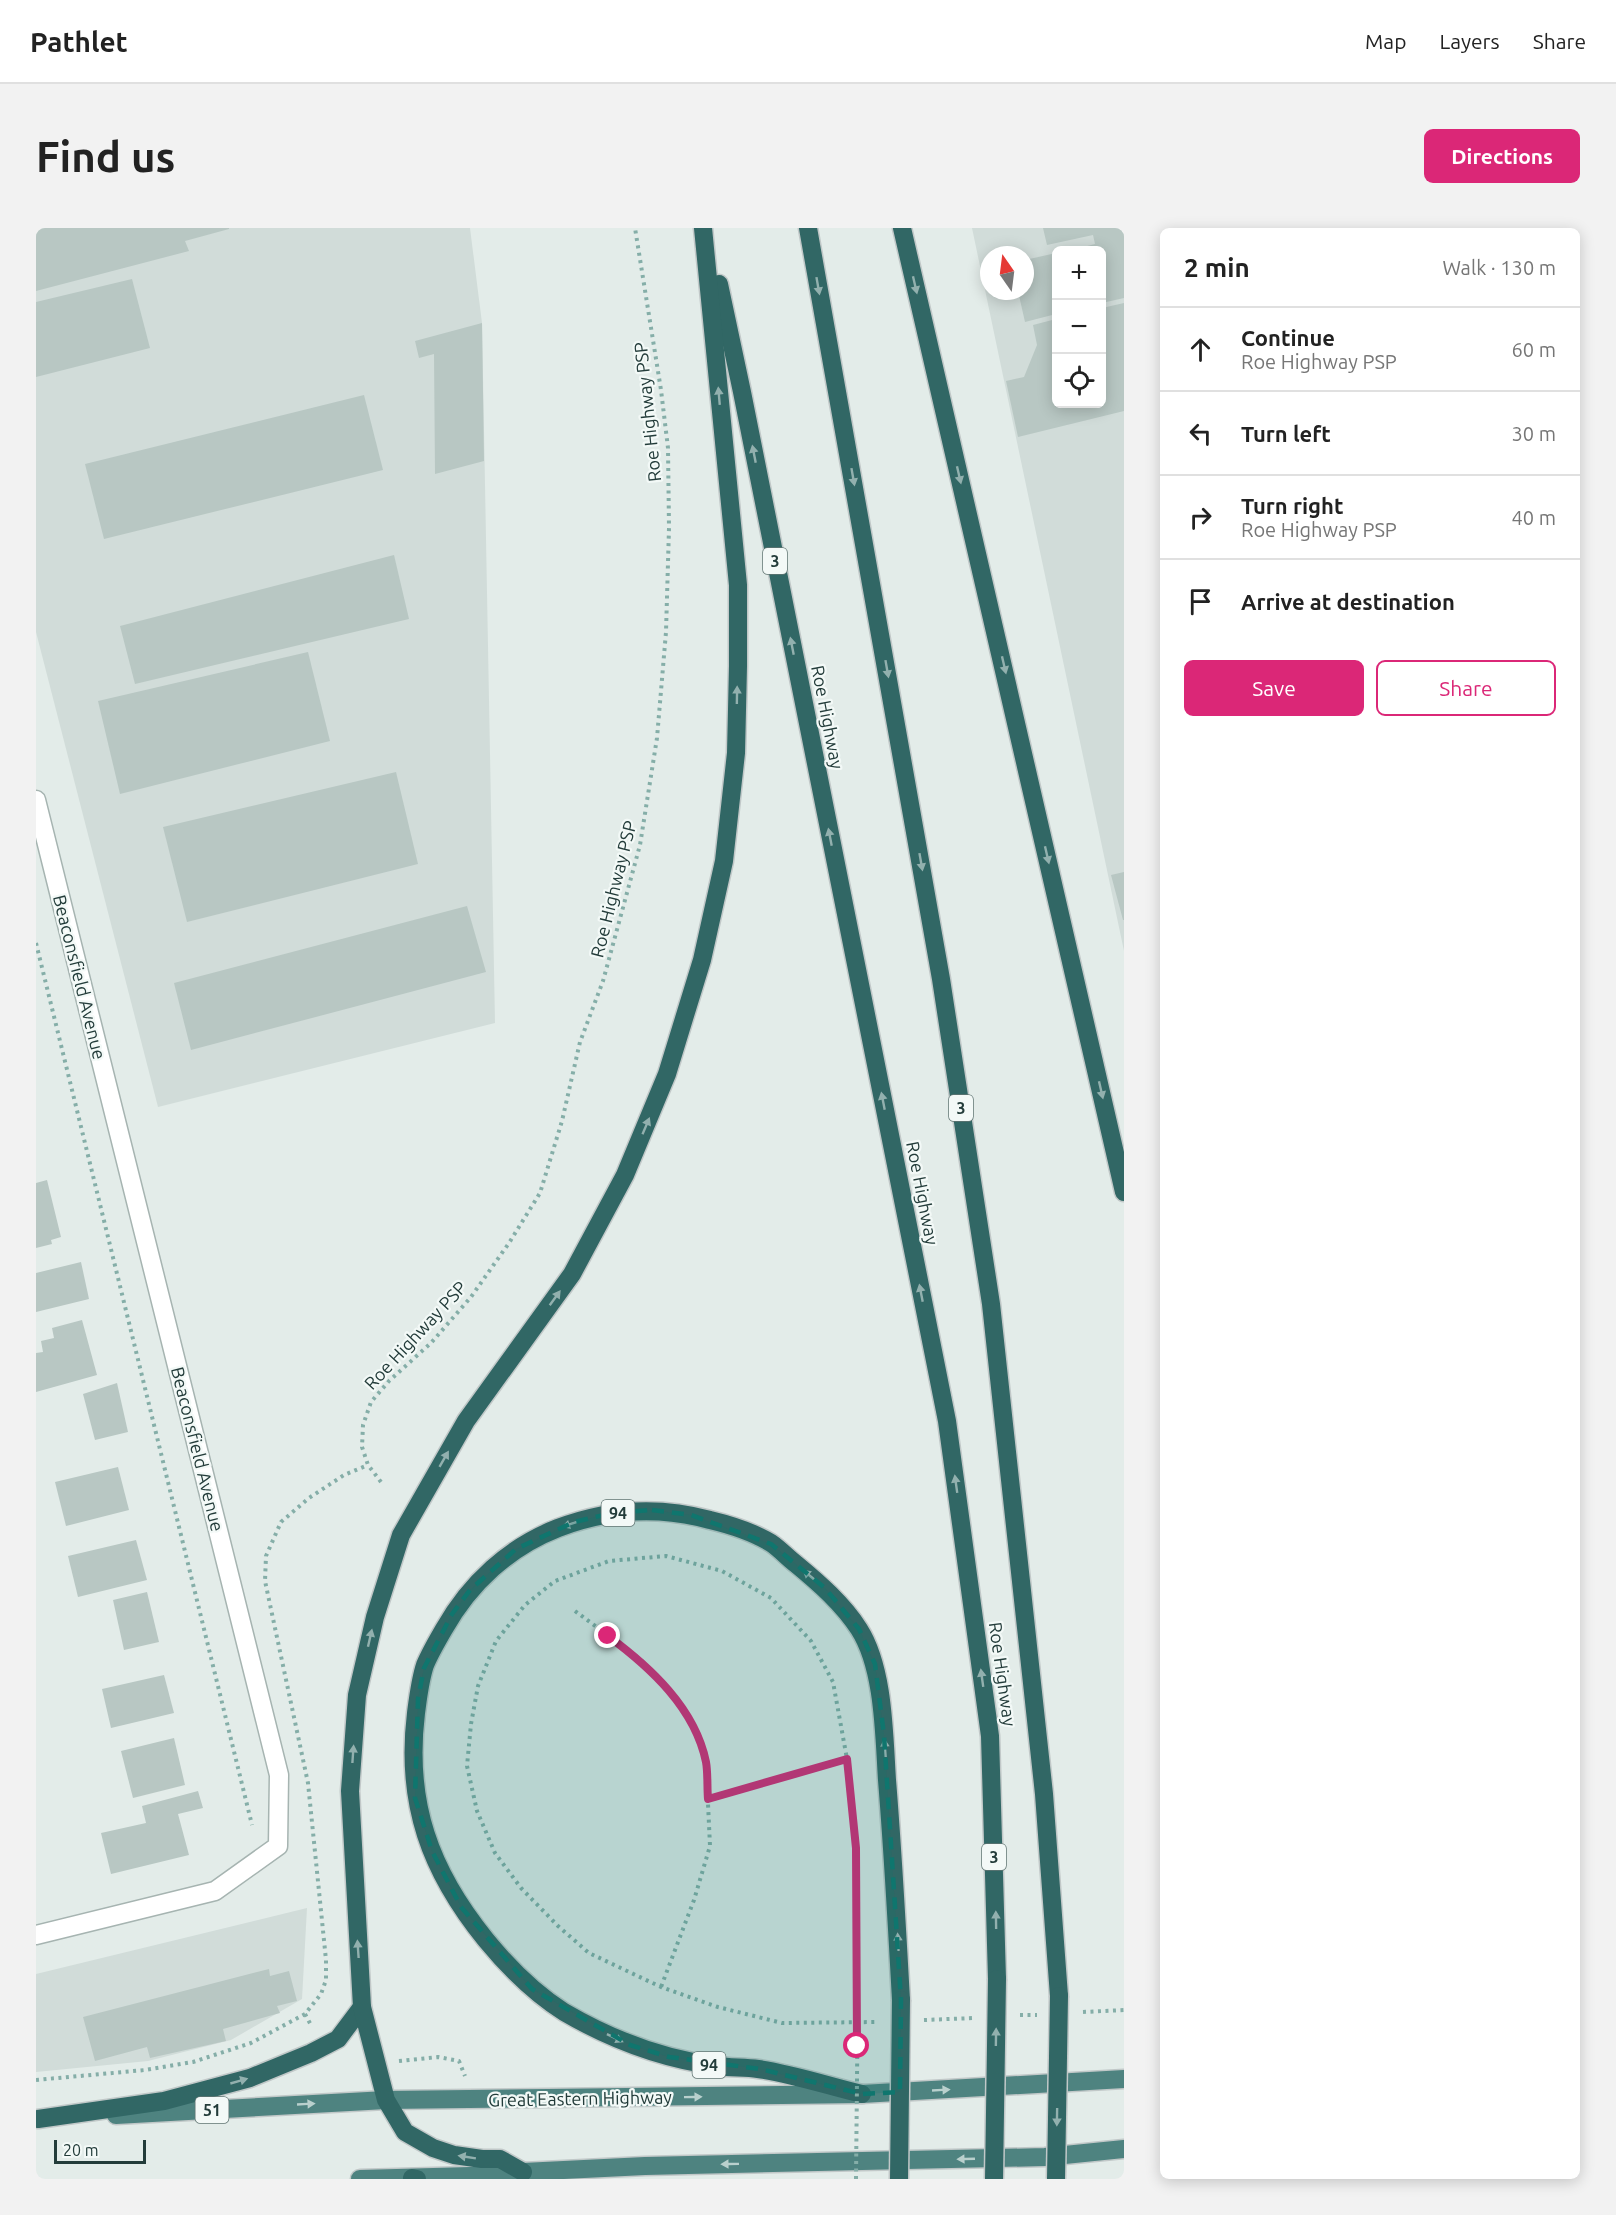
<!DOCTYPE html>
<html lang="en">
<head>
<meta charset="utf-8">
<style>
  :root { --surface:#fff; --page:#f2f2f2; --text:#222; --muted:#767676; --line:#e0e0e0; --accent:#db2777 }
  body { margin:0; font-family:Ubuntu,sans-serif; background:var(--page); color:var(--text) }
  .controls { position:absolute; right:18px; top:18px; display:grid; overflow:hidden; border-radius:9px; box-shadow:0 3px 15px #0003 }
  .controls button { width:54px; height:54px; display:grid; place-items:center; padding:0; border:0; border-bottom:2px solid var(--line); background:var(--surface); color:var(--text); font:30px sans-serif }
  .compass { position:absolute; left:944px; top:18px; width:54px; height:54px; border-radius:50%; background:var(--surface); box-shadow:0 3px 15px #0003; rotate:346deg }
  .scale { position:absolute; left:18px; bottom:15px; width:92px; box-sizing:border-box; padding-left:6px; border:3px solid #233c3a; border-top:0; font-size:16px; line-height:21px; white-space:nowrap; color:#233c3a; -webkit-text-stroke:4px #f3f9f7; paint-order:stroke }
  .stop { position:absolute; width:18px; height:18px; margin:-14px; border:4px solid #db2777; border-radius:50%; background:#fff }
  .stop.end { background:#db2777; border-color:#fff; box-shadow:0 2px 6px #0008 }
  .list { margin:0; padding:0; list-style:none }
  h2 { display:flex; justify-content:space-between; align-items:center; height:78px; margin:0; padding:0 24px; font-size:26px }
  h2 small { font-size:20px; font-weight:400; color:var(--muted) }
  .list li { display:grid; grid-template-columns:39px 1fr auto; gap:18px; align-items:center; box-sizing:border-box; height:84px; padding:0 24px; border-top:2px solid var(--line) }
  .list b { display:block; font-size:22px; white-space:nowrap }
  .list p { margin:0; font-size:20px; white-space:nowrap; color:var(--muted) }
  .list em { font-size:20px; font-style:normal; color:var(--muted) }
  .actions { display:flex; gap:12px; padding:18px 24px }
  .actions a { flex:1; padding:14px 0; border:2px solid var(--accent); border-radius:9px; text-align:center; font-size:21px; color:var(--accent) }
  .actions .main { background:var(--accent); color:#fff }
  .icon { flex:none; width:33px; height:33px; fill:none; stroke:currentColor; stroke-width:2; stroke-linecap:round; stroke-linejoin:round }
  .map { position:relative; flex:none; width:1088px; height:1951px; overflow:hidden; border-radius:9px }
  header { display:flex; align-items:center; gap:36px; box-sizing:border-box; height:84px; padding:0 30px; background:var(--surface); border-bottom:2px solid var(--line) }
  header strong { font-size:28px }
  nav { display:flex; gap:33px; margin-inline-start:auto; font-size:21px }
  .intro { display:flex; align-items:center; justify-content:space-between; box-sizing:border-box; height:144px; padding:0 36px }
  h1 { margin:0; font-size:42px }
  .button { padding:15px 27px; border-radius:9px; background:var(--accent); color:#fff; font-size:21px; font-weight:700 }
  main { display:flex; gap:36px; padding:0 36px }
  aside { flex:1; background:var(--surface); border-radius:9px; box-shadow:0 3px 15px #0003 }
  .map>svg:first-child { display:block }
</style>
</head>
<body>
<header>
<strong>Pathlet</strong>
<nav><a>Map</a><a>Layers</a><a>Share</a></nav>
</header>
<div class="intro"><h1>Find us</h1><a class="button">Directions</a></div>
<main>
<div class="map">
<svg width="1088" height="1951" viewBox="0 0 1088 1951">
  <rect width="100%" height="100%" fill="#e3ece9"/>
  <g fill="#d1dcd9" fill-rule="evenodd">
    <path d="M0,0H434L446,95L459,795L122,879L0,404Z"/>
    <path d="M936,0H1088V723L986,238ZM1020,22H1066V176H1020ZM953,27H989V63H953Z"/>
    <path d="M271,1680L266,1771L195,1812L112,1833L0,1844V1746Z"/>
  </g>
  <g fill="#b8c7c3">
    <path d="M0,0H193V1L149,13L153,23L0,63Z"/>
    <path d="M1007,0H1088V70L1066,75V22H1036L1059,16L1057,7L1011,17Z"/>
    <path d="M1020,25V86L989,94L982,63H989V32Z"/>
    <path d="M96,51L114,120L0,149V74Z"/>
    <path d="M1088,75V183L982,209L970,153L988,149L1001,117L997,97L1020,91V176H1066V80Z"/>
    <path d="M446,95L448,233L399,246L398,126L383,130L379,113Z"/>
    <path d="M328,167L347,242L68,311L49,236Z"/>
    <path d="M358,327L373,391L99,456L84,398Z"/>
    <path d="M272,424L294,513L84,566L62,473Z"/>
    <path d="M360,544L382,636L151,694L127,599Z"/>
    <path d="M1088,644V692H1087L1075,647Z"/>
    <path d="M431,678L450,744L155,822L138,755Z"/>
    <path d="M11,952L25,1009L15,1012L16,1016L0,1020V955Z"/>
    <path d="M45,1034L53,1071L0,1084V1045Z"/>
    <path d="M46,1092L61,1147L0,1164V1125L7,1124L5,1113L18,1110L16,1100Z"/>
    <path d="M81,1155L92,1204L59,1212L47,1166Z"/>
    <path d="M82,1239L93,1282L30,1298L19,1254Z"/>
    <path d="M100,1312L111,1352L42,1369L32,1328Z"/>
    <path d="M111,1364L123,1414L88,1422L77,1372Z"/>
    <path d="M128,1447L138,1485L75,1500L66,1461Z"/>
    <path d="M138,1510L149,1557L97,1570L85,1523Z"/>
    <path d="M162,1563L167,1580L142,1586L153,1627L75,1646L65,1605L110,1595L106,1578Z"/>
    <path d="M233,1741L234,1748L253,1743L261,1773L241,1778L244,1785L187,1801L190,1813L114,1830L111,1819L59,1833L47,1789Z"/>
  </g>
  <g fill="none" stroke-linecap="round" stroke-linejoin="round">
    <g stroke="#a6b4b1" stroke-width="21">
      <path id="minor" d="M0,572L243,1547L242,1618L179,1663L0,1707"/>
    </g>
    <g stroke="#c1c8c8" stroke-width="21">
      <g id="trunk">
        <path d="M80,1887L350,1872L826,1866L1088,1851"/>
        <path d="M324,1951L471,1947L487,1944L609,1938L1009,1929L1088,1921"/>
      </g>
    </g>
    <g stroke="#c1c8c8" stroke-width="21">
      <g id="motorway">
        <path d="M772,0L905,751L955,1076L1008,1566L1023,1768"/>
        <path d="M866,0L1088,964"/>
        <path d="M683,56L706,164L911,1193L954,1508L961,1751"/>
        <path d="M826,1866C792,1858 757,1846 722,1841C709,1839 695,1840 681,1838C627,1831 576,1812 528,1784C498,1765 473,1740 450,1712C394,1643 369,1575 380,1485C382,1470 384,1452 389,1437C394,1425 401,1413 408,1401C434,1355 473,1319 522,1300C572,1281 623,1278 674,1292C695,1297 717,1304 735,1315C744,1321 752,1330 760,1336C783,1355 807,1376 823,1401C848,1440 848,1506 851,1552C857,1625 861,1699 865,1772"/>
        <path d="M2,1891L128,1873L214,1850L275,1825L302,1811L326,1779"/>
        <path d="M487,1944L464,1931H446L418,1927L397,1920L369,1904L350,1872L326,1779L314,1563L321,1467L339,1389L365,1307L430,1193L536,1046L589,947L631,846L666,732L688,633L700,525L702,438V357L667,0"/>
        <path d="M376,1950L381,1951"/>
      </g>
    </g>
    <g stroke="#85aea8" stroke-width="4" stroke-dasharray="3 4.5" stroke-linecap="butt">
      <path d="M0,715L216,1597"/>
      <path d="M345,1254L332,1237L326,1219L327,1197L335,1174L353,1153L395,1115L435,1069L473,1015L504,965L526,893L544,814L567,753L604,617L621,510L630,404L633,300L632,220L625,162L599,0"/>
      <path d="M539,1383L605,1432L630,1459L657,1497L670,1533L674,1618L658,1672L625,1759"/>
      <path d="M672,1571L811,1531"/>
      <path d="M822,1752L820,1620L811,1531L797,1454L775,1413L735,1370L686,1343L630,1328L573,1333L519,1353L489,1377L460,1413L442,1458L435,1496L431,1538L441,1583L459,1625L485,1660L522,1698L553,1725L625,1759L682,1779L746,1795L842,1794"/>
      <path d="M1047,1784L1088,1782"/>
      <path d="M269,1786L276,1799"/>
      <path d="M984,1787H1001"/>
      <path d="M888,1792L938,1790"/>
      <path d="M363,1833L402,1829L423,1833L429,1848"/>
      <path d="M0,1852L109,1842L157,1834L215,1815L269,1786L285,1766L290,1752V1732L272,1555L229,1353L230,1328L245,1294L273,1270L308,1247L332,1237"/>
    </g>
    <use href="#minor" stroke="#fff" stroke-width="18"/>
    <use href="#trunk" stroke="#4e8380" stroke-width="18"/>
    <use href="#motorway" stroke="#316765" stroke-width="18"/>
    <g stroke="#c1c8c8" stroke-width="21" stroke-linecap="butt">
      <g id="motorway-bridge">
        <path d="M863,1951L865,1772"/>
        <path d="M958,1951L961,1751"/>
        <path d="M1020,1951L1023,1768"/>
      </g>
    </g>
    <path stroke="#85aea8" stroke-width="4" stroke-dasharray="3 4.5" stroke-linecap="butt" d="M820,1951L822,1752"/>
    <use href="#motorway-bridge" stroke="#316765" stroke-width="18"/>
  </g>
  <defs><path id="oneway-solid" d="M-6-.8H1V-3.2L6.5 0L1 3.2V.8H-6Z" transform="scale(1.5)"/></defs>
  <g fill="#92b0ae">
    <use href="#oneway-solid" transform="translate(879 57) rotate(77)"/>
    <use href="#oneway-solid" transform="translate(782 58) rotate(80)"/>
    <use href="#oneway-solid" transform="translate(683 168) rotate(-95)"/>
    <use href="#oneway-solid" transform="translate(718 226) rotate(-101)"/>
    <use href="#oneway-solid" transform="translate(923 247) rotate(77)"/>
    <use href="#oneway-solid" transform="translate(817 249) rotate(80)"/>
    <use href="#oneway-solid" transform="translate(756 418) rotate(-101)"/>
    <use href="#oneway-solid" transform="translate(968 437) rotate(77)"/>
    <use href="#oneway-solid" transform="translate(851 441) rotate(80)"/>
    <use href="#oneway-solid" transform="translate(701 467) rotate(-89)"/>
    <use href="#oneway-solid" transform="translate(794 609) rotate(-101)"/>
    <use href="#oneway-solid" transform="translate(1011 627) rotate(77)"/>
    <use href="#oneway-solid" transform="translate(885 634) rotate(80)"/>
    <use href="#oneway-solid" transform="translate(1065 862) rotate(77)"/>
    <use href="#oneway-solid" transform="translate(847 873) rotate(-101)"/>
    <use href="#oneway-solid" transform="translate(610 898) rotate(-67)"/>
    <use href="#oneway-solid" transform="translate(885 1065) rotate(-101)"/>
    <use href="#oneway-solid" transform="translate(519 1070) rotate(-54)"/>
    <use href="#oneway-solid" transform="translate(408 1231) rotate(-60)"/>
    <use href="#oneway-solid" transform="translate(920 1256) rotate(-98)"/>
    <use href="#oneway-solid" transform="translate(535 1296) rotate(162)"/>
    <use href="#oneway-solid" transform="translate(774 1348) rotate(-140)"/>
    <use href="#oneway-solid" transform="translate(334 1410) rotate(-77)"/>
    <use href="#oneway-solid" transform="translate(946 1450) rotate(-98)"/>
    <use href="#oneway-solid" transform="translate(849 1520) rotate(-94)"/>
    <use href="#oneway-solid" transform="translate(317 1526) rotate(-86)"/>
    <use href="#oneway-solid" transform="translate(960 1692) rotate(-91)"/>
    <use href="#oneway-solid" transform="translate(862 1714) rotate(-93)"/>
    <use href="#oneway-solid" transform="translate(322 1721) rotate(-94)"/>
    <use href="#oneway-solid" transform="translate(960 1809) rotate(-89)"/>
    <use href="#oneway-solid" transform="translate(579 1810) rotate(26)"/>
    <use href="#oneway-solid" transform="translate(203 1853) rotate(-16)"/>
    <use href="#oneway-solid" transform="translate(1021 1889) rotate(91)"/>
    <use href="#oneway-solid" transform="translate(431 1929) rotate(-171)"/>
  </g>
  <g fill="#b9d0cd">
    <use href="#oneway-solid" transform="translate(905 1862) rotate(-3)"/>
    <use href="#oneway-solid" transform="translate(657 1869) rotate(-1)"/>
    <use href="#oneway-solid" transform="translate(270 1876) rotate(-3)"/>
    <use href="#oneway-solid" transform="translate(930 1931) rotate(178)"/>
    <use href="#oneway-solid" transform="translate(694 1936) rotate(179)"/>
  </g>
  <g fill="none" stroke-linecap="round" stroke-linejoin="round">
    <path stroke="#db2777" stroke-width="8" d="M572,1408C614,1439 659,1480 670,1534C672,1545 671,1559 672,1571L811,1531L820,1620L821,1818"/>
  </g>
  <path fill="#0f766e" fill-opacity="0.2" stroke="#0f766e" stroke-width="4.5" stroke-dasharray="12 8" stroke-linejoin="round" d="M616,1282L655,1287L735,1316L789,1360L823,1401L839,1436L848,1507L865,1772L864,1864L826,1866L724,1841L633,1829L594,1817L496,1761L425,1679L396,1623L379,1570L382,1471L388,1440L416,1386L434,1362L480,1321L538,1294L576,1285Z"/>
  <g text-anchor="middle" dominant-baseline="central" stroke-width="4.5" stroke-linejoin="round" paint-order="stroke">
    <g fill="#f3f9f7" stroke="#617573" stroke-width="1.5">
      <rect x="727" y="320" width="24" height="26" rx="4.5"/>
      <rect x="913" y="867" width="24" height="26" rx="4.5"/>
      <rect x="565.5" y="1272" width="33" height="26" rx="4.5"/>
      <rect x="946" y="1616" width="24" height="26" rx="4.5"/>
      <rect x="656.5" y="1824" width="33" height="26" rx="4.5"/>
      <rect x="159.5" y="1869" width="33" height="26" rx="4.5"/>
    </g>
    <g font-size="16" font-weight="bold" fill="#233c3a">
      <text x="739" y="333">3</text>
      <text x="925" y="880">3</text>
      <text x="582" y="1285">94</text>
      <text x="958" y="1629">3</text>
      <text x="673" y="1837">94</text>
      <text x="176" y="1882">51</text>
    </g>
    <g font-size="18" fill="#233c3a" stroke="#f3f9f7">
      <text transform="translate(611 184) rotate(-96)">Roe Highway PSP</text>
      <text transform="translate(792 489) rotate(79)">Roe Highway</text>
      <text transform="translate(577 661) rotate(-76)">Roe Highway PSP</text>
      <text transform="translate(44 749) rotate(76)">Beaconsfield Avenue</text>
      <text transform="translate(887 965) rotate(79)">Roe Highway</text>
      <text transform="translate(379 1107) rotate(-47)">Roe Highway PSP</text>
      <text transform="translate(162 1221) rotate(76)">Beaconsfield Avenue</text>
      <text transform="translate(967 1446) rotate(82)">Roe Highway</text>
      <text transform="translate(544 1870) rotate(-1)">Great Eastern Highway</text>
    </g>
  </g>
</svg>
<div class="controls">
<button>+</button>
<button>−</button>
<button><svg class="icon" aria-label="locate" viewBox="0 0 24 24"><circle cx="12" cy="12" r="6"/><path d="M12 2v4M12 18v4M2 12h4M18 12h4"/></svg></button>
</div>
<svg class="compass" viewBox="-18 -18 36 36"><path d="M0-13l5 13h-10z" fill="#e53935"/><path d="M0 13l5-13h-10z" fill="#767676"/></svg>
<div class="scale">20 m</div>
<div class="stop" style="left:821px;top:1818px"></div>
<div class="stop end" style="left:572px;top:1408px"></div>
</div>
<aside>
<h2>2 min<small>Walk · 130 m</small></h2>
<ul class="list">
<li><svg class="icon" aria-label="ahead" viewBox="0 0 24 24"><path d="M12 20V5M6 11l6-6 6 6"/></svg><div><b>Continue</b><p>Roe Highway PSP</p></div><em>60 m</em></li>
<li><svg class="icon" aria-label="left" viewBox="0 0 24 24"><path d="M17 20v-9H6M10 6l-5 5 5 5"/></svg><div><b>Turn left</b></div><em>30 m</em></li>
<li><svg class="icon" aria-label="right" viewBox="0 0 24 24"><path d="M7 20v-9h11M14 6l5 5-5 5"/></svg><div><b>Turn right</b><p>Roe Highway PSP</p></div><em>40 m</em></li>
<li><svg class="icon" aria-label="arrive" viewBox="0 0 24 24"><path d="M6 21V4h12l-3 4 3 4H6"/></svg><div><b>Arrive at destination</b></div></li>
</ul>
<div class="actions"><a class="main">Save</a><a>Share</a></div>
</aside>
</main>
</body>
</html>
